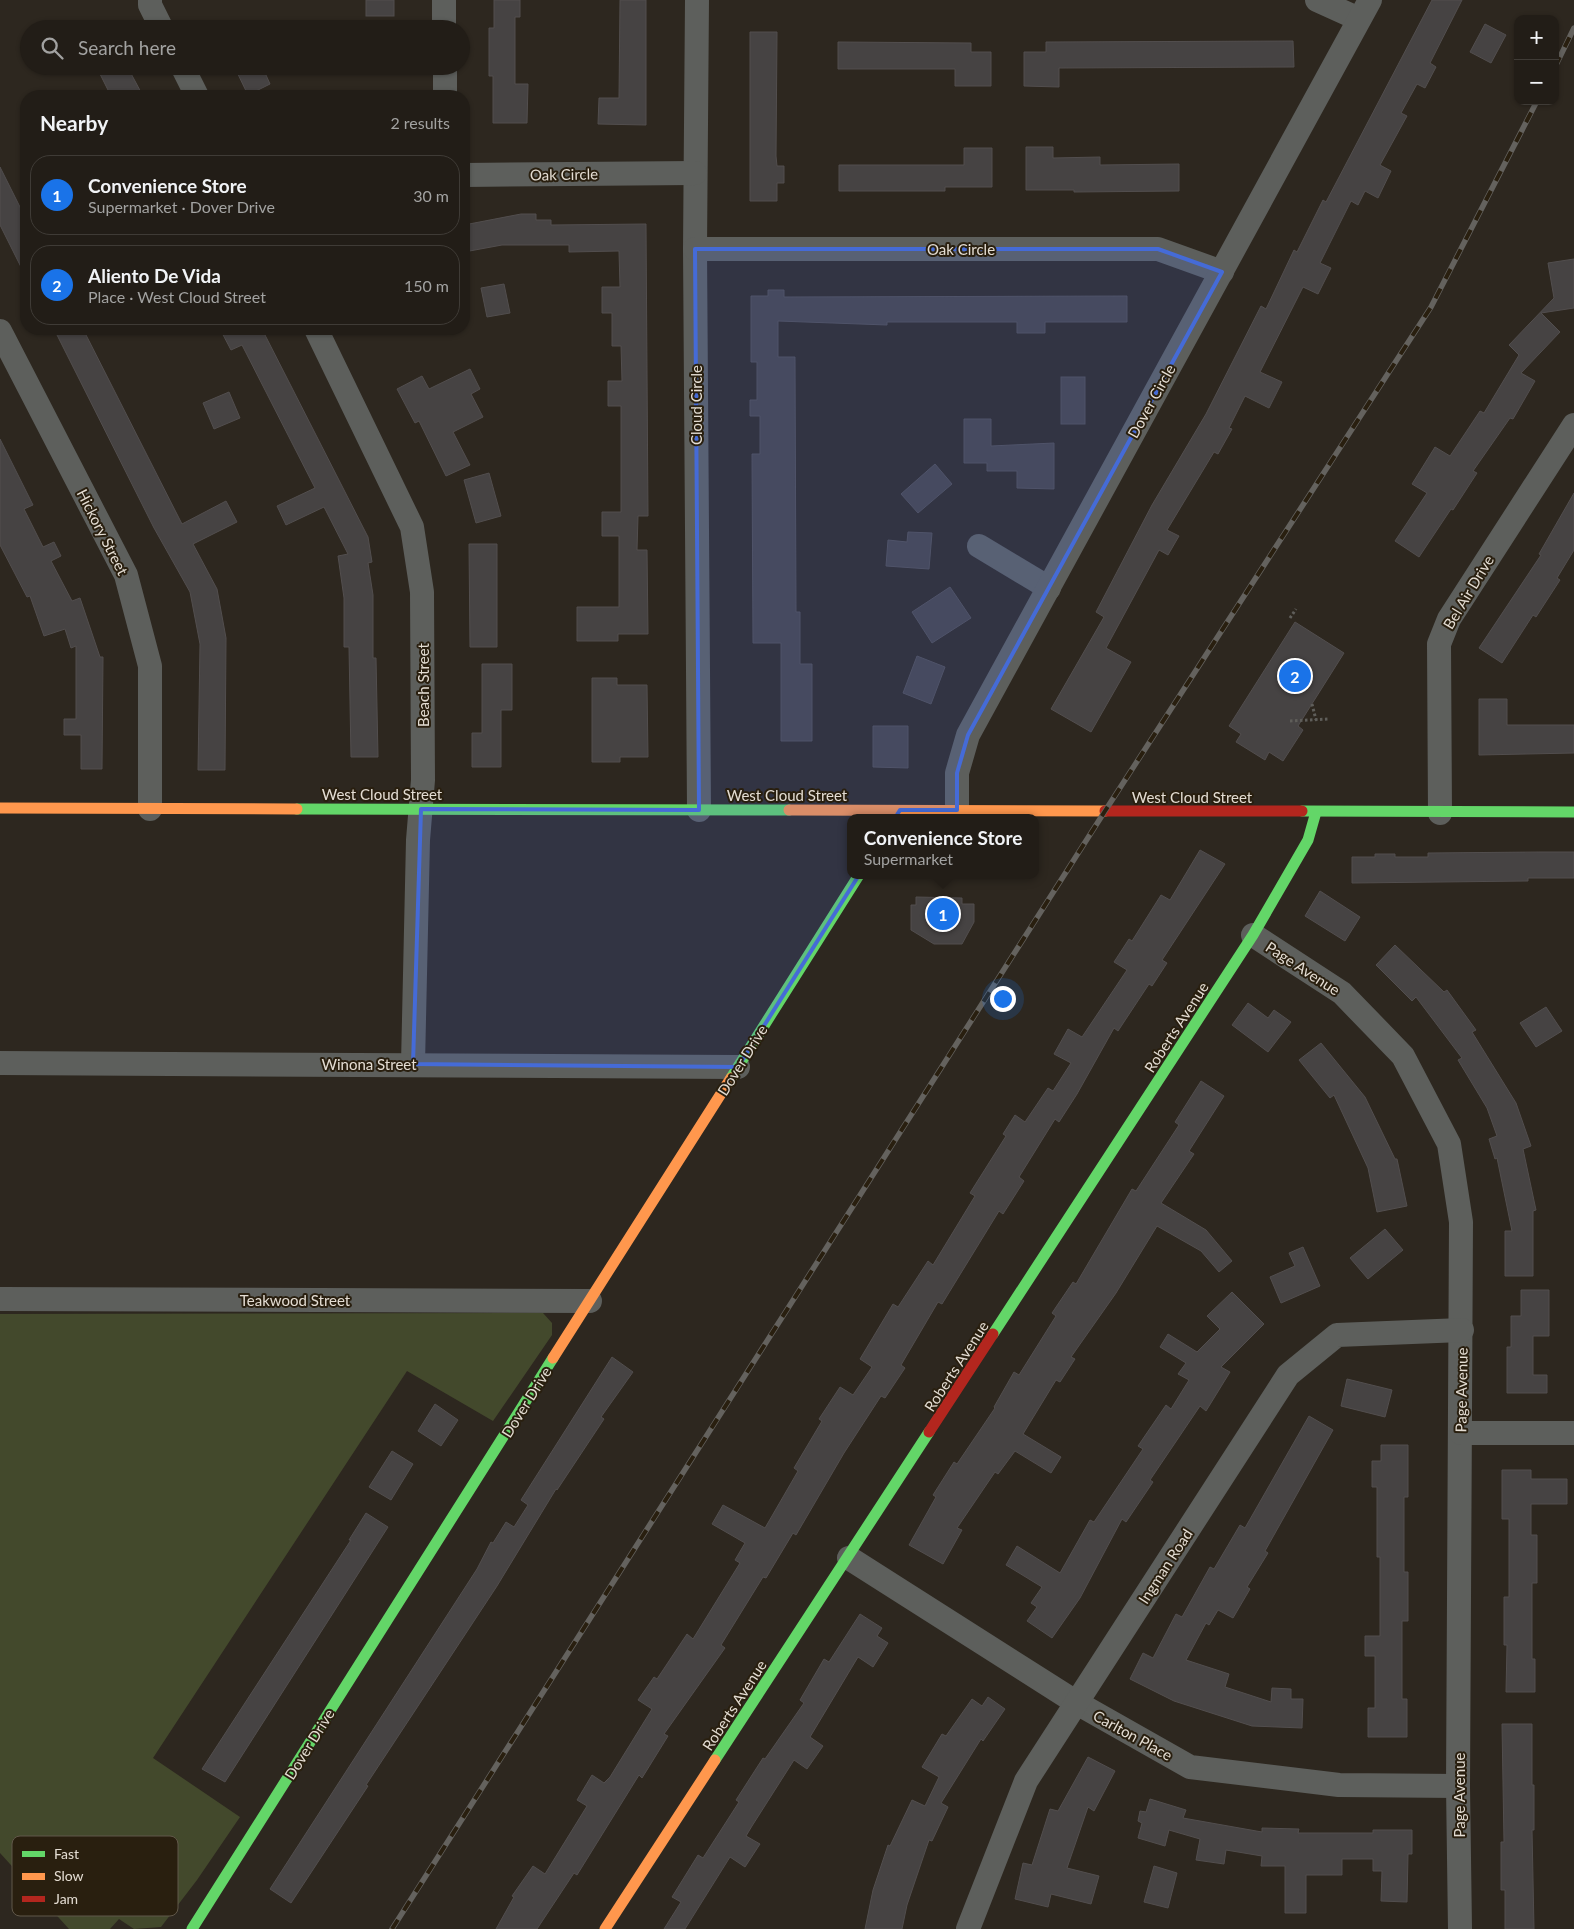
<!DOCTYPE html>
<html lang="en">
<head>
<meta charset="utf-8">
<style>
  :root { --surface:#221d17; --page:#2a2620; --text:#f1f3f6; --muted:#a2a2a1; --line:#3f3b36; --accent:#1a73e8 }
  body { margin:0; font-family:Lato,sans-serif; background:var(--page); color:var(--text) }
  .controls { position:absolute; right:15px; top:15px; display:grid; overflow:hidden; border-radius:10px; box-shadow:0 1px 4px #0004 }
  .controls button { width:45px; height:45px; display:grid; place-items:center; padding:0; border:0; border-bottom:1px solid var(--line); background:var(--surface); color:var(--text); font:25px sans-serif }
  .you { position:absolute; left:1002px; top:998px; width:18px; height:18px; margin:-12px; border:4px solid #fff; border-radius:50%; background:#1a73e8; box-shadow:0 0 0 8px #1a73e833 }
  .badge { display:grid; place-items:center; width:32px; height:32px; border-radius:50%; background:var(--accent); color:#fff; font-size:16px; font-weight:700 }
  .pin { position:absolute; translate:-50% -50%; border:2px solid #fff; box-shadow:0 1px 5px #0006 }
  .popup { position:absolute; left:847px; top:814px; width:192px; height:65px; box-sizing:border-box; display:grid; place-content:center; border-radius:10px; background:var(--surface); filter:drop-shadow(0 1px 4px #0005); font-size:16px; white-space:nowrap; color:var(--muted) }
  .popup b { font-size:19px; color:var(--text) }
  .popup::after { content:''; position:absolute; left:50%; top:100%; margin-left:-10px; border:10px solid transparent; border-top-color:var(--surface) }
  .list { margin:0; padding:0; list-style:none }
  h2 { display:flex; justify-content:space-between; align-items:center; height:65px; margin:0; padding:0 20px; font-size:21px }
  h2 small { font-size:16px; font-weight:400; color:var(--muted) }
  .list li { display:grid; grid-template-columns:32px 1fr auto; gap:15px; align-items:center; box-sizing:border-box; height:80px; margin:0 10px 10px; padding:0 10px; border:1px solid var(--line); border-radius:20px }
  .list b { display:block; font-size:19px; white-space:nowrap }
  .list p { margin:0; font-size:16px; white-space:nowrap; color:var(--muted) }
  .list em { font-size:16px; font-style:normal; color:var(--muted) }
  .icon { flex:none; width:28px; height:28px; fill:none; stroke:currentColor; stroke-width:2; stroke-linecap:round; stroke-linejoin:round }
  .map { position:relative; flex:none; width:1574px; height:1929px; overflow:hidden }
  .search { position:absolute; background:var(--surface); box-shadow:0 1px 4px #0004; left:20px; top:20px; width:450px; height:55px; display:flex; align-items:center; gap:12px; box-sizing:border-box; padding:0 18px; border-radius:28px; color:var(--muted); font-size:19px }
  .panel { position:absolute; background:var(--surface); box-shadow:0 1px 4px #0004; left:20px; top:90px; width:450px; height:245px; border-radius:20px }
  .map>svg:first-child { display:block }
</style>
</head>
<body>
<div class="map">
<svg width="1574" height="1929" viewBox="0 0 1574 1929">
  <rect width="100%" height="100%" fill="#2d271f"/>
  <path fill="#43492c" d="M543,1313L552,1323V1335L493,1421L407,1371L153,1758L240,1817L197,1880L161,1927L134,1929L119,1919L110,1929H69L0,1853V1314Z"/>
  <g fill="#464343" stroke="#524e4e">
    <rect x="366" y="0" width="28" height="16"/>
    <path d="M494,0H520V17H515V84H528L527,123H493V76H489V28H494Z"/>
    <path d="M620,0H646V125L598,124L599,98H619Z"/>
    <path d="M1432,0H1462L1430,63L1436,67L1425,88L1417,84L1401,113L1407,116L1380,165L1391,171L1378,198L1365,191L1358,205L1351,201L1320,263L1331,268L1318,294L1303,287L1260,372L1282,382L1269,408L1245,396L1229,428L1232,429L1218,454L1214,452L1167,530L1179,536L1168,555L1159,550L1106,648L1131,662L1091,732L1051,709L1104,617L1096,612L1152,505L1206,414L1261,306L1266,309L1294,250L1297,252L1323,200L1326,202Z"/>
    <path d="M1485,24L1506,35L1491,63L1470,52Z"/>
    <path d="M750,32H777L776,156L777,166H784V183H777V201H750Z"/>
    <path d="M1293,41L1294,67L1059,68V87L1024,86V52H1046V42Z"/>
    <path d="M838,42L971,43V52H991V86H955V69H838Z"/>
    <path d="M96,66H127L143,96H111Z"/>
    <path d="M234,66H262L270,84L248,95Z"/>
    <path d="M1026,147H1053V158L1100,157V165L1179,164V191L1074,192V190H1026Z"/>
    <path d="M964,148H992V187H945V191H839V165H964Z"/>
    <path d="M0,167L26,219V277L0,225Z"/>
    <path d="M521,214H536V220H551V225L646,224L648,516H638L637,550H647L648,634H618V641H577V607H619V536H602V512H621V406H608V381H622L621,346H612V313H602V287H620L619,251L569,252V245H502L464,252V225Z"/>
    <path d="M1574,259V308L1541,313L1560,332L1521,373L1535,381L1513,419L1510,418L1473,471L1477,473L1453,510L1451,509L1419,557L1395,541L1427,493L1412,484L1435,447L1450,456L1480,411L1484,413L1519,355L1509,345L1554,298L1548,263Z"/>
    <path d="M504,284L510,313L487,317L481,288Z"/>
    <path d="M768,290H784V297L1127,296V322H1045V333H1017V322H887V325L778,321V357H795L796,612H800V664H812V741H781V643H753L752,454H760V416H750V400H757V362H751V296H768Z"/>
    <path d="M54,329H83L182,524L226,501L237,522L193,544L217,589L226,638L225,770H198L200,644L190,592L154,528Z"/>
    <path d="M220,329H279L265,335L368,537L372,562L368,563L373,595V658H376L378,757H351L349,647H344V598L338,556L348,554L324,507L286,525L277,506L315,488L242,345L231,350Z"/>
    <path d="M470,369L480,389L471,394L483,417L453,432L470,465L446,476L419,421L415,423L397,389L422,376L429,389Z"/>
    <rect x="1061" y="377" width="24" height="47"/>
    <path d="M229,392L240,418L214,429L203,403Z"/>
    <path d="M964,419H991V446L1054,443V489L1017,488V471H987V463H964Z"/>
    <path d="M0,439L33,505L24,509L43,547L54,542L61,556L51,561L72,601L80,598L100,657H103L102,769H81V735H64V719H76V646L71,648L65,629L44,636L30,596L27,597L0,545Z"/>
    <path d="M935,464L952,484L918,513L901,494Z"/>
    <path d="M489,473L501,516L476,523L464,480Z"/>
    <path d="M1574,493V550L1557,578L1560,580L1536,617L1533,615L1502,663L1479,648L1541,555L1539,554Z"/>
    <path d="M908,532L932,533L929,569L886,566L888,540L907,542Z"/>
    <path d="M469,544H497V647H470Z"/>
    <path d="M950,587L971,618L932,643L912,612Z"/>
    <path d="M1295,622L1344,653L1298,726L1303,730L1283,761L1269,752L1265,760L1236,742L1241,734L1229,726Z"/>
    <path d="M917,656L945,667L931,704L903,693Z"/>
    <path d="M482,664H512V710H501V767H472V733H482Z"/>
    <path d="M592,678H617V685H647L648,757H620V762H592Z"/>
    <path d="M1479,699H1507V725H1574V753L1479,755Z"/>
    <path d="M873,726H908V768L873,767Z"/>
    <path d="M1200,850L1225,864L1162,960L1167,963L1152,986L1149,984L1118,1031L1114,1028L1077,1094L1059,1122L1055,1119L1019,1177L1024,1181L1003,1214L999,1211L942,1304L938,1302L901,1365L905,1368L885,1398L881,1396L844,1453L796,1535L793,1533L766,1578L763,1577L721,1645L725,1648L664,1734L668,1736L642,1778L639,1775L577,1875L574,1873L537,1929H496L514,1897L512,1896L533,1866L545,1874L587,1806L577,1800L592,1775L604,1783L610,1777L652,1709L638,1700L654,1677L657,1679L687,1634L693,1639L740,1563L735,1560L745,1543L712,1524L723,1505L765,1528L798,1471L794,1468L822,1421L819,1419L840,1387L853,1395L872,1367L860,1359L893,1304L898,1307L928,1261L933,1265L975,1196L970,1193L1006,1136L1003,1134L1015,1115L1025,1122L1048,1088L1053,1091L1071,1063L1054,1054L1068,1029L1082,1037L1127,970L1114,962L1129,939L1132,941L1161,895L1170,900Z"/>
    <path d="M1539,852H1574V878H1528V881L1352,883V857H1375V854H1395V857H1428V853Z"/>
    <path d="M1320,891L1360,917L1345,941L1305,916Z"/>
    <path d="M916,897L962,898V904H974V922L962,944H934L911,930V905H916Z"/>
    <path d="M1395,945L1444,992L1447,990L1476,1030L1472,1032L1516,1103L1531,1146L1523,1149L1536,1210L1533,1211V1276H1505V1231H1512L1497,1158L1495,1159L1489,1139L1497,1136L1487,1108L1458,1060L1462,1058L1416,997L1412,1001L1376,965Z"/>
    <path d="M1248,1003L1268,1018L1274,1010L1291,1022L1268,1052L1232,1025Z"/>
    <path d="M1546,1007L1562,1031L1536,1047L1520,1023Z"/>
    <path d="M1321,1043L1365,1097L1395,1159H1397L1407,1206L1377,1212L1368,1168L1334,1095L1330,1098L1299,1060Z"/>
    <path d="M1201,1081L1224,1096L1189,1151L1194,1154L1161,1203L1206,1230L1232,1261L1219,1272L1201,1251L1157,1226L1116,1293L1071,1357L1075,1359L1060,1382L1056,1380L1023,1434L1061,1457L1051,1473L1015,1451L998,1474L995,1472L957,1528L962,1530L943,1564L909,1545L936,1497L933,1495L954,1462L957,1464L995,1408L994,1407L1014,1372L1019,1375L1056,1316L1052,1313L1073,1282L1076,1284L1132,1189L1136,1191L1179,1125L1175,1122Z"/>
    <path d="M1385,1229L1403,1250L1368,1279L1350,1258Z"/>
    <path d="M1303,1247L1320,1286L1281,1303L1270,1277L1295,1266L1289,1253Z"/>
    <path d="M1521,1290H1549V1336H1533V1375H1547V1393H1507V1347H1511V1316H1521Z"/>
    <path d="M1232,1292L1264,1324L1221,1367L1230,1372L1206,1411L1200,1406L1150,1480L1153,1482L1126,1522L1122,1519L1080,1598L1052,1638L1027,1621L1037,1607L1031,1603L1042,1587L1006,1565L1017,1546L1060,1573L1090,1520L1094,1522L1143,1449L1138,1446L1166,1405L1171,1409L1189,1380L1178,1374L1186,1363L1160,1347L1168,1334L1197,1352L1220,1329L1207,1316Z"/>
    <path d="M612,1357L633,1372L601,1417L604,1419L557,1490L556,1489L497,1586L366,1785L368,1786L291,1903L270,1889L477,1569L491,1542L493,1543L506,1522L514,1527L528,1505L521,1500Z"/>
    <path d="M1347,1379L1392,1390L1385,1417L1341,1406Z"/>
    <path d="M435,1404L458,1420L441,1446L418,1431Z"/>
    <path d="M1309,1416L1333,1430L1265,1551L1268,1553L1247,1587L1250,1589L1233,1618L1218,1610L1209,1625L1206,1623L1186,1660L1229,1674L1225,1687L1271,1702L1272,1688L1291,1689V1699H1303L1302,1728L1252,1726L1174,1701L1130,1679L1143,1653L1153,1658L1176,1614L1182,1617L1210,1567L1214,1569L1240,1525L1245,1528Z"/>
    <path d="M1381,1445H1408V1497H1404V1572H1408V1621H1402V1699H1407V1737H1368V1708H1375V1656H1365V1636H1380V1557H1377V1487H1372V1461H1381Z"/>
    <path d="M392,1451L413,1464L391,1500L369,1487Z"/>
    <path d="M1502,1470H1531V1479H1567V1504H1531V1535H1537V1583H1532V1659H1535V1692H1506L1507,1645H1504V1597H1509V1519H1502Z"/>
    <path d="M366,1513L388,1527L225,1782L202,1769L351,1540H349Z"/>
    <path d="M860,1614L882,1628L877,1636L888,1643L873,1667L858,1657L810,1737L823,1746L807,1769L794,1760L752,1826L746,1836L760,1844L745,1867L730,1857L685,1929H664L681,1902L672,1897L698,1855L703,1858L739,1802L736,1800L763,1758L765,1759L804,1703L800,1700L824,1659L829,1662Z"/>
    <path d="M988,1697L1005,1709L983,1741L981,1739L941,1803L948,1807L932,1841L929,1840L907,1905L902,1929H865L873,1890L888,1845L890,1846L912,1800L925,1806L939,1777L922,1767L942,1734L946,1736L972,1699L982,1706Z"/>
    <path d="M1502,1724H1532V1785H1534V1830H1532L1534,1929H1505V1890H1501V1842H1504Z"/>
    <path d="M1088,1757L1115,1771L1094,1811L1088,1807L1067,1868L1099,1876L1091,1904L1051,1894L1048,1907L1015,1899L1023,1863L1032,1865L1050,1809L1058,1811Z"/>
    <path d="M1150,1799L1186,1810L1183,1818L1262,1832V1828L1299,1829L1298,1833H1373V1830H1412V1854H1408L1407,1902L1381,1901L1382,1871H1373V1859H1342V1875H1306V1913H1285V1866H1261L1262,1856L1226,1850L1224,1864L1196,1860L1200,1839L1169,1830L1165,1846L1138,1838L1142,1823L1138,1821L1140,1811L1146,1812Z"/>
    <path d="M1154,1866L1177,1873L1168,1908L1144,1902Z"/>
  </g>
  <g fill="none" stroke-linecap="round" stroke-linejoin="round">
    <g stroke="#5f5e5a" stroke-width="3" stroke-dasharray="2.5 2.5" stroke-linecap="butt">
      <path d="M1290,618L1296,609"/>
      <path d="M1312,704L1316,720"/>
      <path d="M1290,721L1328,719"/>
    </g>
    <g stroke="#5d5f5c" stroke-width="24">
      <path d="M150,0V5L162,29"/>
      <path d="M444,0V29"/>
      <path d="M697,0L695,249L699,810"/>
      <path d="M1317,0L1359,19"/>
      <path d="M182,66L197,96"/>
      <path d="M445,66V96"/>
      <path d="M464,175L695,173"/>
      <path d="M695,249H1158L1222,272"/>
      <path d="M316,329L412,527L422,592L423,780L418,840L413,1064"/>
      <path d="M0,331L126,575L150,666V809"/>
      <path d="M979,546L1049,588"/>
      <path d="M957,810V773L968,735L1370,0"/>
      <path d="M1440,813L1439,644L1449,619L1574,425"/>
      <path d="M1253,935L1342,993L1403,1056L1449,1144L1461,1222L1458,1786L1460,1929"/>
      <path d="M0,1063L738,1067"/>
      <path d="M0,1299L590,1301"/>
      <path d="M1461,1433H1574"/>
      <path d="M849,1558L1077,1703L1190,1767L1339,1785L1458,1786"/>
      <path d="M968,1929L1026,1781L1288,1375L1337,1335L1462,1330"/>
    </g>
    <g stroke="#63d668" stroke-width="11">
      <path d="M297,809L789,810"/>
      <path d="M1302,811L1574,812"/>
      <path d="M731,1078L859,875"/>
      <path d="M993,1334L1253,935L1308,840L1316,812"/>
      <path d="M715,1760L929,1432"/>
      <path d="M192,1929L553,1358"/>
    </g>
    <g stroke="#ff974d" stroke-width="11">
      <path d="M0,808L297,809"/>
      <path d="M789,810L1105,811"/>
      <path d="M553,1358L731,1078"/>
      <path d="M605,1929L715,1760"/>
    </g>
    <g stroke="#b3261e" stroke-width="11">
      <path d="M1105,811H1302"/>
      <path d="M929,1432L993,1334"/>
    </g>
    <g stroke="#64625e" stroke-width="5.5">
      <g id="rail">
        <path d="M1555,67L1574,28"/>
        <path d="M392,1929L1105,811L1431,307L1537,101"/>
      </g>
    </g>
    <use href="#rail" stroke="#291f0f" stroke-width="4" stroke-dasharray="11" stroke-linecap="butt"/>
  </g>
  <path fill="#456bd7" fill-opacity="0.2" stroke="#456bd7" stroke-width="4" stroke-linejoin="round" d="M695,249H1158L1222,272L968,735L957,773V810H900L738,1067L413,1064L421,809L699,810Z"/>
  <g text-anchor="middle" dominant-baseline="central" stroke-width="4" stroke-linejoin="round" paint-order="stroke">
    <g font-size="15" fill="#e4ddd3" stroke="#291f0f">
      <text transform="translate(564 174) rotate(-1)">Oak Circle</text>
      <text x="961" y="249">Oak Circle</text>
      <text transform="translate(1151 401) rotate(-61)">Dover Circle</text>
      <text transform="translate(696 405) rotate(-90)">Cloud Circle</text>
      <text transform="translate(103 532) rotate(63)">Hickory Street</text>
      <text transform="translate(1468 592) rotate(-59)">Bel Air Drive</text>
      <text transform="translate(423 685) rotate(-90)">Beach Street</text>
      <text x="382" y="794">West Cloud Street</text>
      <text x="787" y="795">West Cloud Street</text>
      <text x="1192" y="797">West Cloud Street</text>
      <text transform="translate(1303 968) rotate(33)">Page Avenue</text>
      <text transform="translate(1176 1027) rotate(-57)">Roberts Avenue</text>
      <text transform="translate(742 1060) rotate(-58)">Dover Drive</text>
      <text x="369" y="1064">Winona Street</text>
      <text x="295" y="1300">Teakwood Street</text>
      <text transform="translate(956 1366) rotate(-57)">Roberts Avenue</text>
      <text transform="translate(1461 1390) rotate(-89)">Page Avenue</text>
      <text transform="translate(526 1402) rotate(-58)">Dover Drive</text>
      <text transform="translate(1165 1566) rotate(-57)">Ingman Road</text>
      <text transform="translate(734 1705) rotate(-57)">Roberts Avenue</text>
      <text transform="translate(1133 1735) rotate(29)">Carlton Place</text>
      <text transform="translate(309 1744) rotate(-58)">Dover Drive</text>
      <text transform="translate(1459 1795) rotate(-90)">Page Avenue</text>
    </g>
  </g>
  <rect x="12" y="1836" width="166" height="80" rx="8" fill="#291f0f" stroke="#61584a" stroke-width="1"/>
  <rect x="22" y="1851" width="23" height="6" fill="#63d668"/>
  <rect x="22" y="1873" width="23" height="7" fill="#ff974d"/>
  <rect x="22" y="1896" width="23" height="6" fill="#b3261e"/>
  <g font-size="14" fill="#e4ddd3">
    <text x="54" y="1859">Fast</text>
    <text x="54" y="1881">Slow</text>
    <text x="54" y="1904">Jam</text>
  </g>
</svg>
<div class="controls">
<button>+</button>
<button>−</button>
</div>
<div class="you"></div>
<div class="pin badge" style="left:943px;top:914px">1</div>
<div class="popup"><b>Convenience Store</b>Supermarket</div>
<div class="pin badge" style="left:1295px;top:676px">2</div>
<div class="search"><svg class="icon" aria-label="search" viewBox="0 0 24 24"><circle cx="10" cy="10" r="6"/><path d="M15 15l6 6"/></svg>Search here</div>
<section class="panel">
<h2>Nearby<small>2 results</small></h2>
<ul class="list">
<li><span class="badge">1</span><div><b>Convenience Store</b><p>Supermarket · Dover Drive</p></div><em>30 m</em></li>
<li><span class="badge">2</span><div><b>Aliento De Vida</b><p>Place · West Cloud Street</p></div><em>150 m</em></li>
</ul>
</section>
</div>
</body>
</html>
